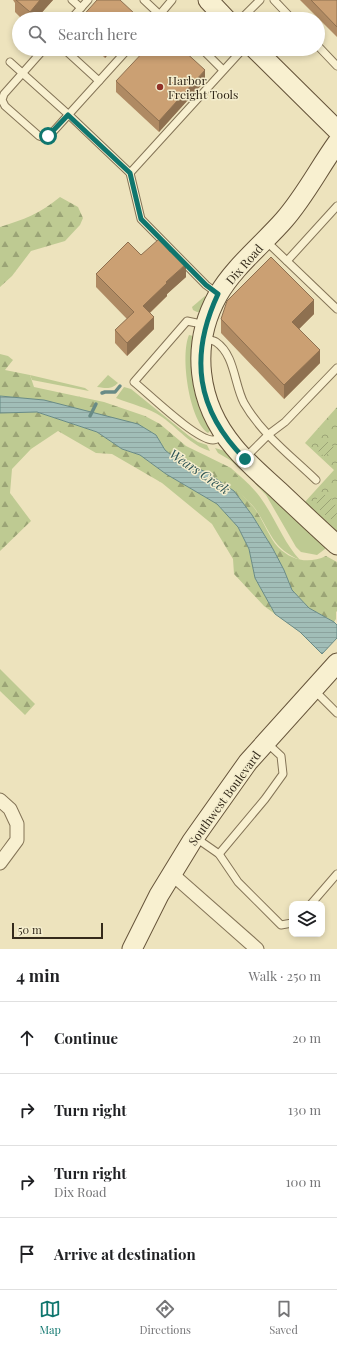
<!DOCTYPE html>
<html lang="en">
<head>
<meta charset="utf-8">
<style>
  :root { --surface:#fff; --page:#f6f6f6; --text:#202124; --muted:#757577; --line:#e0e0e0; --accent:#0f766e }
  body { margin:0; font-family:"Playfair Display",serif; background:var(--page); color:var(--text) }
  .controls { position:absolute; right:12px; bottom:12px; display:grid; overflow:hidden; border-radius:8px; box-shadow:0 2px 6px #0003 }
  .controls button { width:36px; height:36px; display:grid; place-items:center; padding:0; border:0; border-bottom:1px solid var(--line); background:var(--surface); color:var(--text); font:20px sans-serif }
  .scale { position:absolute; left:12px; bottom:10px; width:91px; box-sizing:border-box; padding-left:4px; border:2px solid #342a1b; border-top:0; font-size:11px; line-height:14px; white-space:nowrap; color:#342a1b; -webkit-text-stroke:3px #f4edcd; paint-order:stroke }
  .stop { position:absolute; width:12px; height:12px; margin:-9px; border:3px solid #0f766e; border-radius:50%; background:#fff }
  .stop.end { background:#0f766e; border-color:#fff; box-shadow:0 1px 4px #0008 }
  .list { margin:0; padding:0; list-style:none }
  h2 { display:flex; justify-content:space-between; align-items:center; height:52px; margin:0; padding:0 16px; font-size:17px }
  h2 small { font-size:13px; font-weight:400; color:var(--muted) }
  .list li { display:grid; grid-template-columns:26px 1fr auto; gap:12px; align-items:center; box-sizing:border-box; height:72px; padding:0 16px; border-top:1px solid var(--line) }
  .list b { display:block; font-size:15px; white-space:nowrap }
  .list p { margin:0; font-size:13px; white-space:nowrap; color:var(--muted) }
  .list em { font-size:13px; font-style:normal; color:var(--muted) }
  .icon { flex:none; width:22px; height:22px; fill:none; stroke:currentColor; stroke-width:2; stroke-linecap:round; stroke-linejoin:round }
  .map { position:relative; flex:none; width:337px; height:949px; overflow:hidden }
  .search { position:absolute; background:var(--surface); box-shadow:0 2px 6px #0003; left:12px; right:12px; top:12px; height:44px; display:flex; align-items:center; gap:10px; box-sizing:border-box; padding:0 14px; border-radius:22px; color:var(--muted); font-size:15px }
  .sheet { height:340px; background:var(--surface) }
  nav { display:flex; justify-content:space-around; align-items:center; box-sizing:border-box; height:56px; border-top:1px solid var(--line); background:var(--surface); font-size:11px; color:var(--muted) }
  nav a { display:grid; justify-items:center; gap:2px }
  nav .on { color:var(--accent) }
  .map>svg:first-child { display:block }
</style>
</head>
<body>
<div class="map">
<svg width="337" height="949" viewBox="0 0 337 949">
  <defs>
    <pattern id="forest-firs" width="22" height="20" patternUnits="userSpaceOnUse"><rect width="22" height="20" fill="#beca92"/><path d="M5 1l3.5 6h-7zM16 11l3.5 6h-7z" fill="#9ba476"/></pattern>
    <pattern id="park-crowns" width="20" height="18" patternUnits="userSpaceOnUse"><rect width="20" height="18" fill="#beca92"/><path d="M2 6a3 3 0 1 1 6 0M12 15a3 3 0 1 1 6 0" fill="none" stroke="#9ba476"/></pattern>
    <pattern id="garden-furrows" width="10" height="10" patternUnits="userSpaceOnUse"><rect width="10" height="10" fill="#beca92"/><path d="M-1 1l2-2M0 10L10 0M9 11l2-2" fill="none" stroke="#9ba476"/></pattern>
    <pattern id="water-rules" width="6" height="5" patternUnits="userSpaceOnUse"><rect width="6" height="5" fill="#a1beb8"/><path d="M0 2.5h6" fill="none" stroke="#8ba39e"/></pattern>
  </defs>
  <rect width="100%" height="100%" fill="#ede3bd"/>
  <g fill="#beca92">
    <path d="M205,296L206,300L200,312H197L193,310L192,307Z"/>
    <path d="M189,335L193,336C194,342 192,356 192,364C192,378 194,394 199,407C202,415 206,422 210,430V431L208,433C189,420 180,355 189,335Z"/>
    <path d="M30,375L85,388L89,391L32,380Z"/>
    <path d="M108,375L118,383C111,390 106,388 97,387Z"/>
    <path d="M124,387L131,389L189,436L198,442L207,445L210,451C190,445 179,429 162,417C149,408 131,404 116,398Z"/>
    <path d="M215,448L225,451L325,545V549L317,555L301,552L296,547L266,495L241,469L230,460L218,453Z"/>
    <path d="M231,468C241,477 252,486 260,497C275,517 283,542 300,560C272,548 271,532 256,510C251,502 240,496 237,488C236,485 237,480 238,476Z"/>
  </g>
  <g fill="url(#forest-firs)">
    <path d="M60,197L78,207L83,218L80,225L65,241L31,251L12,276L0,287V227C23,220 41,213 60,197Z"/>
    <path d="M0,354L8,356L13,360L5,370L30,375L34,387L104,402L145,416L160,424L186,446L231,468L238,476C238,479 237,482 237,485C237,492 251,503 255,509C263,520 270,539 278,547C292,561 309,564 326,556L337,562V611L336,612V619L334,622L309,608L292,590L284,570L273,549L252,515L234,491L206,472L176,459L165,450L156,435L138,425L92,413L0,396Z"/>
    <path d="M37,412L97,432L122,449L140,455L166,474L217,504L238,527L249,549L255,578L275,614L264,606L234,574L233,559L212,524L162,483L112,454L96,453L58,431L31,449L12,469L10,493L31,521L0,551V413Z"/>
    <path d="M0,669L35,704L25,715L0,691Z"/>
  </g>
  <path fill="url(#park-crowns)" d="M337,407V534L304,503L334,470L305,443Z"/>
  <g fill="url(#garden-furrows)">
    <path d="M324,442H328L334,447L325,457L318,451L320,446Z"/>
    <path d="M323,494C337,498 337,508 337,523C327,517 312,509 318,495Z"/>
  </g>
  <path fill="url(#water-rules)" stroke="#698b86" d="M0,396L44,400L138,424L156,435L165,450L176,459L206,472L234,491L252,515L273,549L284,570L292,590L309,608L334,622L337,625V638L322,654L300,632L275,614L255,578L249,549L238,527L217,504L166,474L140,455L122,449L97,432L37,412L0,413Z"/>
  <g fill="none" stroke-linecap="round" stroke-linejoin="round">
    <g stroke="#698b86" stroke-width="3.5">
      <path d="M102,393L105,392H115L120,386"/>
      <path d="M90,416L96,404"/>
    </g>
    <g stroke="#847457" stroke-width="9">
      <g id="service">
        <path d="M72,0L81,8"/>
        <path d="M144,0L160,15L168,19"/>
        <path d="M274,0L292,19"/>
        <path d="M71,19L88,0"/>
        <path d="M156,19L172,0"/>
        <path d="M241,19L260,0"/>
        <path d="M318,46L337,66"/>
        <path d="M44,49L4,94L2,100L5,106L39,136L45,138L51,134L99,81"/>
        <path d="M64,49L99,81L128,49"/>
        <path d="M202,49L223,70"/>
        <path d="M10,62L69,115L130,173L141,219L206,285L218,294"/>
        <path d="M130,173L243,49"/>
        <path d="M265,240L337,309"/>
        <path d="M287,261L337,206"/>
        <path d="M206,325L187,321L134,382C149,394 196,440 213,440C217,440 220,437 224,435"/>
        <path d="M204,339C208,340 213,340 216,342C235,355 234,384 244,403C261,433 291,456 316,480"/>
        <path d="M245,458L269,434L285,422L337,368"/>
        <path d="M313,689L337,713"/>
        <path d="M196,838L219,854L238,882L281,925L292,923"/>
        <path d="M219,854L265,799L283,774L281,756L267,743"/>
        <path d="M311,904L337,874"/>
      </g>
    </g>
    <g stroke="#847457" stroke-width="15">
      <g id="minor">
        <path d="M0,800L10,809L17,824V840L0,863"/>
        <path d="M172,874L257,949"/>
      </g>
    </g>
    <g stroke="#66543a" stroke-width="21">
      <g id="secondary">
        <path d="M208,0L226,19"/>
        <path d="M255,49L337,130"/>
        <path d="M337,143C319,168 305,196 284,220C264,243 233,268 218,295C190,345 197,403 234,447C247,463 264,477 279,491C298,509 317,527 337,545"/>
        <path d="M132,949L159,895L192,841L248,762L337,663"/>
      </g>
    </g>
    <use href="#service" stroke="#f8f0d0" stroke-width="7"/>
    <use href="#minor" stroke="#f8f0d0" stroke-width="13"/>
    <use href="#secondary" stroke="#f8f0d0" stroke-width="19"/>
  </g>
  <g fill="#af8a63">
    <path d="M13,0H53L36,19H22L15,12V3Z"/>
    <path d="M300,0H337V37Z"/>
    <path d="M96,49H113L105,58Z"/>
    <path d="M116,81H205L159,132L116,92Z"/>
    <path d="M141,255L186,277L167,294V296L150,313L154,329L127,356L115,343V330L127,319L96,287V274Z"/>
    <path d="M314,314L299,329L320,363L284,399L221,333V319Z"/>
  </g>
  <g fill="#8e7050">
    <path d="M40,0H53L36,19H30V12Z"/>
    <path d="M135,14V19H130Z"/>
    <path d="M105,49H113L105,58Z"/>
    <path d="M205,70V81L159,132V121Z"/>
    <path d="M186,264V277L167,294V296L143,319V306L166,282Z"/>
    <path d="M314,300V314L292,336V322Z"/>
    <path d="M154,317V329L127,356V343Z"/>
    <path d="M320,350V363L284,399V385Z"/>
  </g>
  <g fill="#cba073" stroke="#8e7050">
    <path d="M16,0H40L30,12Z"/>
    <path d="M97,0H120L135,14L130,19H80Z"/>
    <path d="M311,0H337V27Z"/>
    <path d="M146,49H182L205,70L159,121L116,81Z"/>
    <path d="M159,239L170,252L173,250L186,264L166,282L167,283L143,306L154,317L127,343L115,330L134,312L96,274L128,242L141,255Z"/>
    <path d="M271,257L314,300L292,322L320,350L284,385L221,319L227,301Z"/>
  </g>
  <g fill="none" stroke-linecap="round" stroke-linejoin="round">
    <path stroke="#0f766e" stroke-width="5" d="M48,136L68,115L130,173L141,219L206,285L218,294C189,356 196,410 245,459"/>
  </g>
  <circle fill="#923228" stroke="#f4edcd" stroke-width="1.5" cx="160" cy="87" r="4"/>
  <g text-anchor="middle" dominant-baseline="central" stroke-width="3" stroke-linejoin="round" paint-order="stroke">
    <g font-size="12" fill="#342a1b" stroke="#f4edcd" text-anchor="start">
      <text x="168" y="80">Harbor<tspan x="168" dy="14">Freight Tools</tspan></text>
    </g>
    <g font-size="12" fill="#342a1b" stroke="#f4edcd">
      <text transform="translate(244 264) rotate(-49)">Dix Road</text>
      <text transform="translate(224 798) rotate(-54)">Southwest Boulevard</text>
    </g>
    <g font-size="13" font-style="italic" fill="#2b5253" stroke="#f4edcd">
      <text transform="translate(200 471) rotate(34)">Wears Creek</text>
    </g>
  </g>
</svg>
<div class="controls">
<button><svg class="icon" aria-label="layers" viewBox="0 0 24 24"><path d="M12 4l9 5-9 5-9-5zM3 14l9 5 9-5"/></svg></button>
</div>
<div class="scale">50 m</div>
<div class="stop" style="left:48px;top:136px"></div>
<div class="stop end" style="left:245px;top:459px"></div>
<div class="search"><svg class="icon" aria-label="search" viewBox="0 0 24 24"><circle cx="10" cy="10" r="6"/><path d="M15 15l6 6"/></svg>Search here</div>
</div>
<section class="sheet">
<h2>4 min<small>Walk · 250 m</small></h2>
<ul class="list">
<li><svg class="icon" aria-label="ahead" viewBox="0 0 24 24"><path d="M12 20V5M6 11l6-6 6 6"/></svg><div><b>Continue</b></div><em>20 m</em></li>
<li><svg class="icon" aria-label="right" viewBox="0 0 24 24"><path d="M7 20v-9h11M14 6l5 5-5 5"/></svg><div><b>Turn right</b></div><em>130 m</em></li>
<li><svg class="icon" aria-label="right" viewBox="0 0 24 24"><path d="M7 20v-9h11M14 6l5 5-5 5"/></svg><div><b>Turn right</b><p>Dix Road</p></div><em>100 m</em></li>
<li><svg class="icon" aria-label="arrive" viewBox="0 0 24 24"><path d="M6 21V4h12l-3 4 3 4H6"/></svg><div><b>Arrive at destination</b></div></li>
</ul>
</section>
<nav>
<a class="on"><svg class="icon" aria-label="map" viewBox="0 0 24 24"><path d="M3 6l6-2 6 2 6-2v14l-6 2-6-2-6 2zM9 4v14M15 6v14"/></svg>Map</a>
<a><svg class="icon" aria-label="directions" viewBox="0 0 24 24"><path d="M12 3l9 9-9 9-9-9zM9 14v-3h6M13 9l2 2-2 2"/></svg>Directions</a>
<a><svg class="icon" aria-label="saved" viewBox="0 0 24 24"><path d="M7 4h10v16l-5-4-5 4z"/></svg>Saved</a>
</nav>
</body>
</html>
